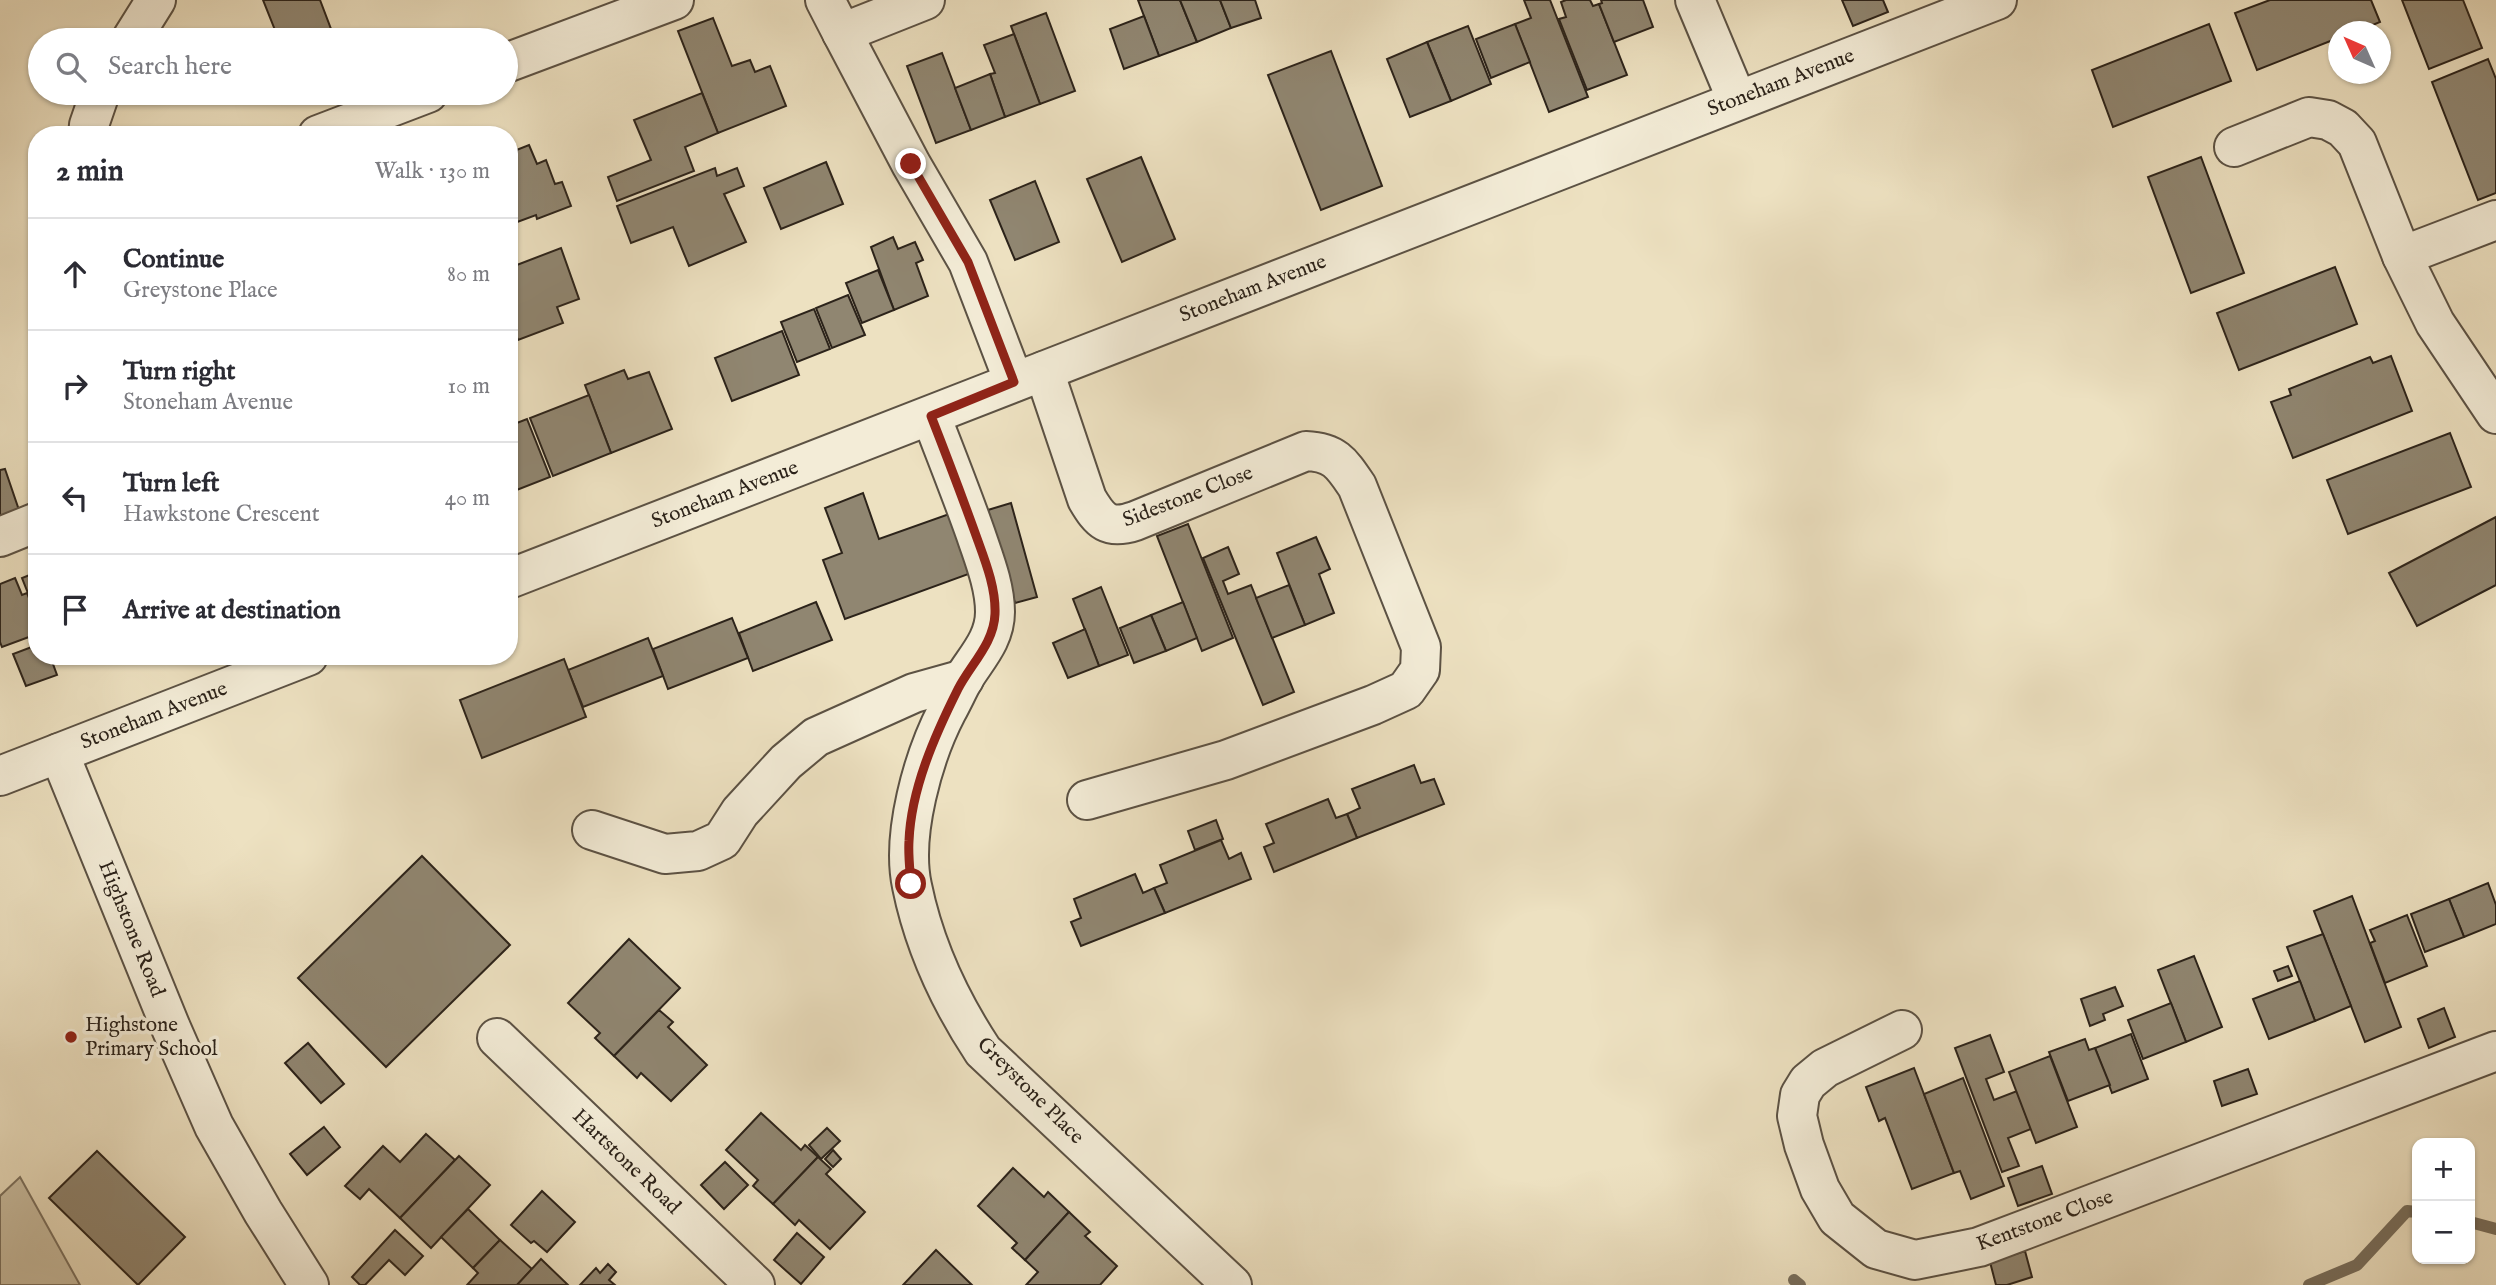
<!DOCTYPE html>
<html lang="en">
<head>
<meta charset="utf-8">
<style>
  :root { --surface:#fff; --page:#f2f2f3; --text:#2b2b33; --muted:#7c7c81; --line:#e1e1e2 }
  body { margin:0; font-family:"IM FELL English",serif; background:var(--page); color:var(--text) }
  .controls { position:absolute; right:21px; bottom:21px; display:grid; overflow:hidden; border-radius:14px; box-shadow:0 2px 5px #0004 }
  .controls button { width:63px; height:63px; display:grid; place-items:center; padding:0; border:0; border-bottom:2px solid var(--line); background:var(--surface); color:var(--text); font:35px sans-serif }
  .compass { position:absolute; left:2328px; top:21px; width:63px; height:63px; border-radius:50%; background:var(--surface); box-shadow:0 2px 5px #0004; rotate:315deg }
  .stop { position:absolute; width:21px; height:21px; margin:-16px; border:5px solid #8f2418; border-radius:50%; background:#fff }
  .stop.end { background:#8f2418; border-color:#fff; box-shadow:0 2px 7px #0008 }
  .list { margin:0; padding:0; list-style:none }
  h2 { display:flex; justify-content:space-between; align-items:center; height:91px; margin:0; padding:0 28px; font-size:30px }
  h2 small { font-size:23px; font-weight:400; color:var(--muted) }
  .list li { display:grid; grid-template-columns:46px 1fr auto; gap:21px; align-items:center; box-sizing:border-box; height:112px; padding:0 28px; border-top:2px solid var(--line) }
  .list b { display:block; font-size:26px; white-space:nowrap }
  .list p { margin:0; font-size:23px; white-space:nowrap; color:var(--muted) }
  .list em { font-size:23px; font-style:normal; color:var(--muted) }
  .icon { flex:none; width:38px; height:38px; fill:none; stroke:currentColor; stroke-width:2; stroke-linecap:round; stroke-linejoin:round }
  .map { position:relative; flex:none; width:2496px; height:1285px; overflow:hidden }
  .search { position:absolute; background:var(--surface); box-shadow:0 2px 5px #0004; left:28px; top:28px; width:490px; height:77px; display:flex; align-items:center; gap:18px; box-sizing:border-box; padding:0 24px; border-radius:38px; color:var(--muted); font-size:26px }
  .panel { position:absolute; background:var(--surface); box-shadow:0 2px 5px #0004; left:28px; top:126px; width:490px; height:539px; border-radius:28px }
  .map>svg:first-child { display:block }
</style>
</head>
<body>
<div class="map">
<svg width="2496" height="1285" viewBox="0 0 2496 1285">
  <rect width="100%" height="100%" fill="#ede1c1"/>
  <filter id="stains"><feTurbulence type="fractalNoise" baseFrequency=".00286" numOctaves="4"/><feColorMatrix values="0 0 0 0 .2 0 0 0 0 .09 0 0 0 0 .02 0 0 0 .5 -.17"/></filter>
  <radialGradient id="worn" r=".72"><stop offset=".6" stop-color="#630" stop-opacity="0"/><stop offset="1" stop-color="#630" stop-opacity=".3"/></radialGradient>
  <path fill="#ccc1a5" stroke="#7c7260" stroke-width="2" d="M20,1177L80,1285H0V1196Z"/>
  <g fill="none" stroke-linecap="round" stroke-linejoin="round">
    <g stroke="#786e5c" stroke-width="12">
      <path d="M2470,1222L2496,1229"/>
      <path d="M1794,1280L1800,1285"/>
      <path d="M2309,1285L2357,1265L2407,1211L2417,1212"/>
    </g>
  </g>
  <g fill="#908671" stroke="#2c231a" stroke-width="2">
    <path d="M263,0H320L331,29L301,40H279Z"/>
    <path d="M1138,0H1180L1197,42L1159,56Z"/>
    <path d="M1180,0H1220L1231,28L1197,42Z"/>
    <path d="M1220,0H1255L1261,18L1231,28Z"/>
    <path d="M1524,0H1550L1588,97L1549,112L1515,24L1531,18Z"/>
    <path d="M1566,0H1590L1593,6L1599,4L1627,75L1587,90L1559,19L1566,17L1561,2Z"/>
    <path d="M1601,0H1643L1653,27L1614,42L1599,4L1602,3Z"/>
    <path d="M1842,0H1883L1888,12L1853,26Z"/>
    <path d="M2270,0H2371L2380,22L2356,32H2338V38L2257,70L2235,13Z"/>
    <path d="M2402,0H2463L2482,48L2429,69Z"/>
    <path d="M1046,13L1075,91L1040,104L1011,26Z"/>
    <path d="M1144,16L1159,56L1124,69L1110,29Z"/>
    <path d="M713,18L732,66L750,60L755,72L770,66L786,106L718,133L678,31Z"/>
    <path d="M1515,24L1530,62L1491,78L1476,39Z"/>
    <path d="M2209,24L2231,81L2113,127L2092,70Z"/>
    <path d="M1468,26L1491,84L1451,101L1427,42Z"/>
    <path d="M1014,34L1040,104L1005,117L990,74L995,73L984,45Z"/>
    <path d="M1427,42L1451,101L1410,117L1387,59Z"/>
    <path d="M1331,51L1382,186L1321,210L1268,75Z"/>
    <path d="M942,53L971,130L936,143L907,66Z"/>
    <path d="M2488,59L2496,79V193L2478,200L2432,82Z"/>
    <path d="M990,74L1005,117L971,130L955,88Z"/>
    <path d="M702,93L718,133L685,147L694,171L617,201L608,177L651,160L634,120Z"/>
    <path d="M529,145L537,164L546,160L555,184L562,182L571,206L537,219L536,215L509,225V153Z"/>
    <path d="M1141,157L1175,239L1122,262L1087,179Z"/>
    <path d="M2201,157L2244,273L2191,293L2148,177Z"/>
    <path d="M826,162L843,204L781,229L764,188Z"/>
    <path d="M715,168L717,176L737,168L744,186L724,194L746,242L689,266L673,227L631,243L617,206Z"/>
    <path d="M1035,181L1059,242L1015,260L990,200Z"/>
    <path d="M893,237L898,249L915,242L923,260L916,263L928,296L894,310L871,247Z"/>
    <path d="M561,248L579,299L557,307L563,323L518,340L509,315V268Z"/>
    <path d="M2335,267L2357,324L2239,370L2217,313Z"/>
    <path d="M878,270L894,310L862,323L846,283Z"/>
    <path d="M848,295L865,335L832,348L816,308Z"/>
    <path d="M814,309L830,349L797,362L781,322Z"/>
    <path d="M782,331L799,375L732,401L715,358Z"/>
    <path d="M2391,356L2412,411L2293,458L2271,402L2291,395L2289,389L2370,357L2373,363Z"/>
    <path d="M624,370L628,379L649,372L672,429L611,453L585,385Z"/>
    <path d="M589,395L611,453L553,476L530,418Z"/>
    <path d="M527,419L550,477L509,493V426Z"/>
    <path d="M2450,433L2471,487L2348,534L2327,480Z"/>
    <path d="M5,469L20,513L0,520V470Z"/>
    <path d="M863,493L879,539L952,513L974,572L845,619L823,560L842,553L825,508Z"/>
    <path d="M1011,503L1037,597L1015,603L988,510Z"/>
    <path d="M2496,517V585L2417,626L2389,573Z"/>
    <path d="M1188,524L1233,638L1202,651L1157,536Z"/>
    <path d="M1316,537L1330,569L1319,574L1334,613L1305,625L1277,553Z"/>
    <path d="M1228,547L1239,574L1223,581L1228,594L1251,585L1294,692L1263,705L1203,558Z"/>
    <path d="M37,572V616L22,578Z"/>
    <path d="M15,578L22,595L27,593L37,619V634L2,647L0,642V584Z"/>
    <path d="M1289,585L1305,625L1272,638L1256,598Z"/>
    <path d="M1101,587L1128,655L1099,666L1073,599Z"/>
    <path d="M816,602L832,640L753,671L739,633Z"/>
    <path d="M1183,602L1197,638L1166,651L1151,615Z"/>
    <path d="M1151,615L1166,651L1134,663L1120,628Z"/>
    <path d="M732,618L748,658L668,689L653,649Z"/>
    <path d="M1085,629L1099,666L1068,678L1053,643Z"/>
    <path d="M648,638L663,676L583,707L568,670Z"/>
    <path d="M37,645V656H50L57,675L26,686L13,654Z"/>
    <path d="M564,659L586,717L482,758L460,700Z"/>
    <path d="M1414,765L1421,783L1434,779L1444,804L1357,838L1347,814L1360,808L1352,789Z"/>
    <path d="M1328,799L1336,818L1347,814L1357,838L1274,872L1264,847L1274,843L1266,824Z"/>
    <path d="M1216,820L1223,839L1195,850L1188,831Z"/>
    <path d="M1221,840L1229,859L1241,853L1251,879L1165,913L1154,888L1167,883L1160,865Z"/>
    <path d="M422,856L510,945L386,1067L298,978Z"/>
    <path d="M1135,874L1143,893L1154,888L1165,913L1081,946L1071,922L1081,918L1074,899Z"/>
    <path d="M2488,883L2496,905V924L2464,937L2449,899Z"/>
    <path d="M2352,896L2401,1027L2365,1042L2314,911Z"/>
    <path d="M2449,899L2464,937L2425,952L2411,914Z"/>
    <path d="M2407,915L2427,966L2385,983L2370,943L2375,941L2370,930Z"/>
    <path d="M2323,934L2351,1006L2315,1021L2287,947Z"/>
    <path d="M629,939L680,988L614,1056L595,1038L600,1033L568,1003Z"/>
    <path d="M2194,956L2222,1027L2186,1042L2158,970Z"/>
    <path d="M2288,966L2292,976L2278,981L2274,971Z"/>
    <path d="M2300,981L2315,1021L2269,1039L2253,999Z"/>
    <path d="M2115,987L2123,1006L2103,1014L2105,1020L2090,1026L2081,999Z"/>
    <path d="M2171,1003L2186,1042L2143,1059L2128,1020Z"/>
    <path d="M2444,1008L2455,1037L2429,1048L2418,1019Z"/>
    <path d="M659,1010L673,1022L668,1027L707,1065L671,1101L641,1073L637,1078L614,1056Z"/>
    <path d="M2131,1034L2148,1079L2112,1093L2095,1048Z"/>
    <path d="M1990,1035L2004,1072L1986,1079L1994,1100L2017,1091L2031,1129L2008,1138L2019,1166L2002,1172L1955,1048Z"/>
    <path d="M2085,1039L2089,1050L2095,1048L2110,1085L2068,1101L2049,1052Z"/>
    <path d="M308,1043L344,1084L321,1103L285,1063Z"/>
    <path d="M2050,1056L2077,1127L2036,1143L2009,1072Z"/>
    <path d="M1914,1068L1954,1173L1912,1189L1885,1118L1879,1121L1866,1087Z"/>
    <path d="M2248,1069L2257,1094L2222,1106L2214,1081Z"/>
    <path d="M1963,1078L2004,1186L1971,1199L1960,1171L1954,1173L1924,1094Z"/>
    <path d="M761,1113L801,1150L805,1145L818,1157L773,1204L753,1186L758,1180L726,1150Z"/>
    <path d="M324,1127L340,1147L307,1175L290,1154Z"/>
    <path d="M827,1128L840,1141L821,1159L809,1145Z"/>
    <path d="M426,1134L455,1160L400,1218L369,1189L360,1199L345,1186L383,1146L400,1162Z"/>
    <path d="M833,1150L841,1159L833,1167L825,1159Z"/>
    <path d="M97,1151L185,1237L138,1285L49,1198Z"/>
    <path d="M459,1156L490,1185L431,1248L400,1218Z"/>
    <path d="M818,1157L831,1169L826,1174L865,1212L830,1249L799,1220L795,1225L773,1204Z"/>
    <path d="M725,1162L748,1185L724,1209L701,1185Z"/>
    <path d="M2042,1166L2052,1194L2018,1206L2008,1178Z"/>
    <path d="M1013,1168L1044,1197L1048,1192L1069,1212L1025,1260L1012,1248L1017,1243L978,1206Z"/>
    <path d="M542,1191L575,1222L547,1252L534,1241L531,1243L511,1225Z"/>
    <path d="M468,1209L500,1240L473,1268L441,1237Z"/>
    <path d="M1069,1212L1090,1232L1085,1236L1117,1266L1100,1285H1026L1038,1272L1025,1260Z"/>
    <path d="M395,1230L423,1256L405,1275L389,1260L365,1285H360L352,1277Z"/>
    <path d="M797,1233L824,1257L801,1284L774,1260Z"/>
    <path d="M500,1240L532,1269L517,1285H467L478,1273L473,1268Z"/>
    <path d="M936,1250L972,1285H903Z"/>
    <path d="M2025,1251L2032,1277L2007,1285H1996L1990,1262Z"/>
    <path d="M541,1259L568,1285H517Z"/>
    <path d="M608,1264L616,1272L609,1280L615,1285H580L596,1268L600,1273Z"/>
  </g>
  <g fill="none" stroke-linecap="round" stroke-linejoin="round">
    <g stroke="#5c5244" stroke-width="42">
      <g id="minor">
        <path d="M825,0L842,33"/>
        <path d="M925,0L842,33L911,164L968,262L1014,382"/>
        <path d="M1695,0L1737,100"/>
        <path d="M131,40L156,0"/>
        <path d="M506,63L674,0"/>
        <path d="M88,135L89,125L100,93"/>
        <path d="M318,135L428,93"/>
        <path d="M2234,147L2309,117L2328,120L2343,128L2357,143L2402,256L2435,323L2496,414"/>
        <path d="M2402,256L2496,220"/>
        <path d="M1044,371L1087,499C1100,521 1108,530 1135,521L1306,451C1335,452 1342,464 1357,486L1421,647L1420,670L1406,690L1373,705L1226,760L1087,800"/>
        <path d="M931,416C946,455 962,495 976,535C984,559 995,586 995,612C995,639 977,657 964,678C958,689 953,700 947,711C923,757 901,835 912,886C924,945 950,1001 983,1051L1232,1285"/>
        <path d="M0,537L37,522"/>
        <path d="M509,579L1997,0"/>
        <path d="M59,753L171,1028L214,1126L263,1212L309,1285"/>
        <path d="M0,776L308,656"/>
        <path d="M592,830L665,854L698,851L722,840L740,812L786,762L816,737L914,693L964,679"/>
        <path d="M1902,1030L1825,1068L1808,1082L1800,1095L1797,1116L1804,1145L1820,1189L1837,1218L1876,1249L1915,1260L1979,1247L2496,1051"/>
        <path d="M497,1038L755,1285"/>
      </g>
    </g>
    <use href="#minor" stroke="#f3ecd7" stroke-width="38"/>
  </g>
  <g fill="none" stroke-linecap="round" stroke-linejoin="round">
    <path stroke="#8f2418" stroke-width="9" d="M911,164L968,262L1014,382L931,416C947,457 963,499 978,541C986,563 996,589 995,614C994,643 971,664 958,689C935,735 911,789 909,841C908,855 910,870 911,884"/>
  </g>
  <circle fill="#8f2418" stroke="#f3ecd7" stroke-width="2.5" cx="71" cy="1037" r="7"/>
  <g text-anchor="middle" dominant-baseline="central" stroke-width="7" stroke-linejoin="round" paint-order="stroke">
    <g font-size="21" fill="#2c231a" stroke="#f3ecd7">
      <text transform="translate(1781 83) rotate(-21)">Stoneham Avenue</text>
      <text transform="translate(1253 289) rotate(-21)">Stoneham Avenue</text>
      <text transform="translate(725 495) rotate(-21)">Stoneham Avenue</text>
      <text transform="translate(1188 497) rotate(-21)">Sidestone Close</text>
      <text transform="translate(154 716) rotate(-21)">Stoneham Avenue</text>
      <text transform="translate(131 929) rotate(68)">Highstone Road</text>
      <text transform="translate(1030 1091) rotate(45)">Greystone Place</text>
      <text transform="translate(626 1162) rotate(44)">Hartstone Road</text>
      <text transform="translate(2045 1221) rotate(-20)">Kentstone Close</text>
    </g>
    <g font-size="21" fill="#2c231a" stroke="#f3ecd7" text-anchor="start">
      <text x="85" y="1025">Highstone<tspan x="85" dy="24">Primary School</tspan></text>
    </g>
  </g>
  <rect width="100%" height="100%" filter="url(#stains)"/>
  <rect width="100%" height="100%" fill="url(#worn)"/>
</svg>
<div class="controls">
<button>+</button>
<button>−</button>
</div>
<svg class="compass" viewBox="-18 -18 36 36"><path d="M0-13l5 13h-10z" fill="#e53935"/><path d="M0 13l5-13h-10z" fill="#7c7c81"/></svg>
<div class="stop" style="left:911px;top:884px"></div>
<div class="stop end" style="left:911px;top:164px"></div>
<div class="search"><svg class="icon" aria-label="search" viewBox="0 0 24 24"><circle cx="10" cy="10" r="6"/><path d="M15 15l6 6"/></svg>Search here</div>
<section class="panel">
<h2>2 min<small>Walk · 130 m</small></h2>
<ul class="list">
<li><svg class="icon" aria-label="ahead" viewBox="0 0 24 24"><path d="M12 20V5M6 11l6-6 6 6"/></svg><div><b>Continue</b><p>Greystone Place</p></div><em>80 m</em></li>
<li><svg class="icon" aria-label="right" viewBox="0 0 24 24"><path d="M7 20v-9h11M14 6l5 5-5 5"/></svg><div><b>Turn right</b><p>Stoneham Avenue</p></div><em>10 m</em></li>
<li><svg class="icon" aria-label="left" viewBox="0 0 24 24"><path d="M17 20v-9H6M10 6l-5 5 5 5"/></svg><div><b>Turn left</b><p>Hawkstone Crescent</p></div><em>40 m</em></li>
<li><svg class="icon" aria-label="arrive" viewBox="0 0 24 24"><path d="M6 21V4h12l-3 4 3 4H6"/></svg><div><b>Arrive at destination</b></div></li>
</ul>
</section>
</div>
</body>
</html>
